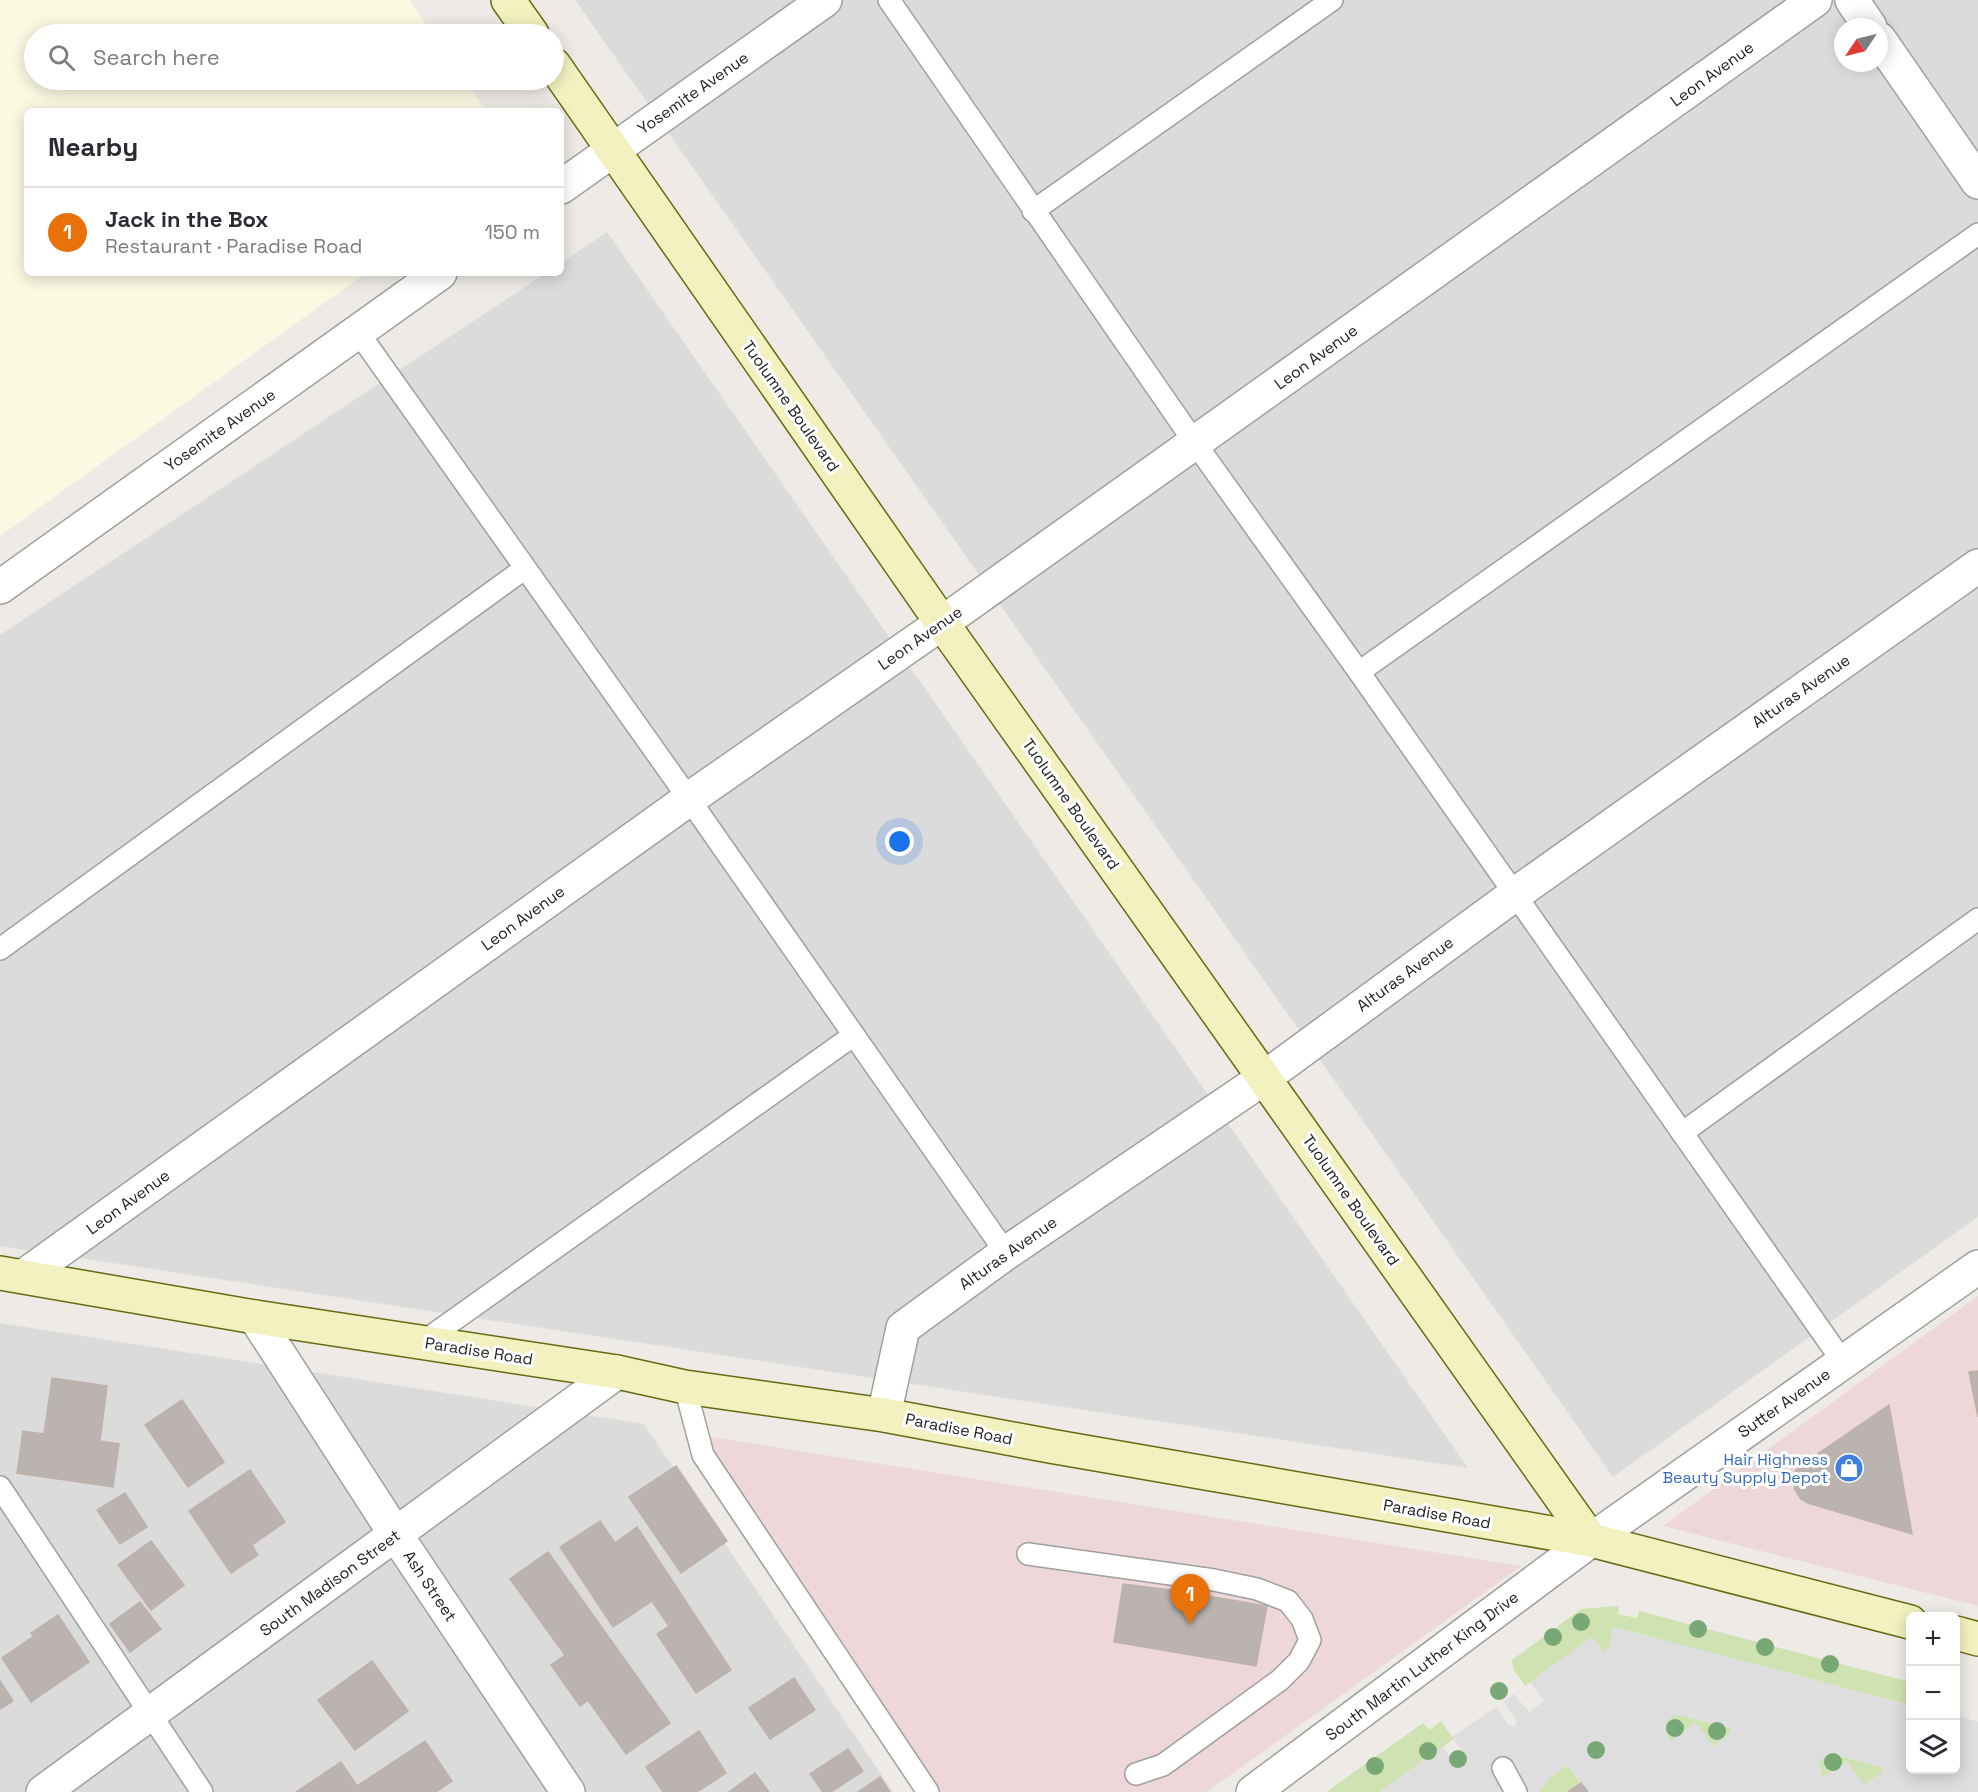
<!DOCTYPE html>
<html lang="en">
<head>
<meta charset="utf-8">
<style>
  :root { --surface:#fff; --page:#f2f2f3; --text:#2b2b33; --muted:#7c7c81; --line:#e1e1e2; --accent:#b71624 }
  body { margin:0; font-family:"Space Grotesk",sans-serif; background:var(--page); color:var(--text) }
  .controls { position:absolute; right:18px; bottom:18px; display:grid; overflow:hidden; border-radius:9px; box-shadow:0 3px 15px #0003 }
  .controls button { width:54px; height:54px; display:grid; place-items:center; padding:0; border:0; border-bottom:2px solid var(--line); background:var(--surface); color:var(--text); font:30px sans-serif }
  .compass { position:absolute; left:1834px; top:18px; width:54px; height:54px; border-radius:50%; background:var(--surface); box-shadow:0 3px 15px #0003; rotate:235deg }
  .you { position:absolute; left:900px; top:842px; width:21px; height:21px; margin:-15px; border:4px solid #fff; border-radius:50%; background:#1a73e8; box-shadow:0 0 0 9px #1a73e833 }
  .badge { display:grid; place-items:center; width:39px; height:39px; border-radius:50%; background:var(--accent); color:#fff; font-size:20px; font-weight:700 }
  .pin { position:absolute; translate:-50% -50px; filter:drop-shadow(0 2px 3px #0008) }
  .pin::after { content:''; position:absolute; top:32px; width:21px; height:18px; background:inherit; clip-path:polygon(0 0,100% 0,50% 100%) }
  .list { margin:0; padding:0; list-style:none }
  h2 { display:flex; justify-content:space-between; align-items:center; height:78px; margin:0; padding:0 24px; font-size:26px }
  h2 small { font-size:20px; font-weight:400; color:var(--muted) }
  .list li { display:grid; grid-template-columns:39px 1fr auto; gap:18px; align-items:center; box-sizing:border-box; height:90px; padding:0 24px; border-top:2px solid var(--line) }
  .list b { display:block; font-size:22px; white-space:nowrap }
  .list p { margin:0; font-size:20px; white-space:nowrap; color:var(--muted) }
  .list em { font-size:20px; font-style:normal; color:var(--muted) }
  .icon { flex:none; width:33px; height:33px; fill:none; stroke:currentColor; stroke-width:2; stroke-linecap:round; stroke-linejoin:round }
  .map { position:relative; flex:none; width:1978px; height:1792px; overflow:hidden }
  .search { position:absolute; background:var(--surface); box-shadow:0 3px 15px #0003; left:24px; top:24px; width:540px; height:66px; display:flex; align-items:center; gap:15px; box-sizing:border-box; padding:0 21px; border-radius:33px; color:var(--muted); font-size:22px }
  .panel { position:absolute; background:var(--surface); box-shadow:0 3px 15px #0003; left:24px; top:108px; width:540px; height:168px; border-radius:9px }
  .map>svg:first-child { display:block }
</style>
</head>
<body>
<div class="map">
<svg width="1978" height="1792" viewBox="0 0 1978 1792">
  <rect width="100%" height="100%" fill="#eeebe6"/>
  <g fill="#dcdbdc" fill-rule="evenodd">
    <path d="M575,0H1978V1217L1613,1477ZM1843,27H1879V63H1843Z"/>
    <path d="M607,232L1468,1468L0,1246V635L546,273H561V263Z"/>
    <path d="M0,1323L644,1424L893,1792H0Z"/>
  </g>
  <g fill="#edd7d8">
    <path d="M1978,1296V1606L1663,1526Z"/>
    <path d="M687,1433L1521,1566L1207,1792H932Z"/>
  </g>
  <path fill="#fbf9e1" d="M0,0H409L433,34H34V80H464L487,111H27V273H366L0,536Z"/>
  <g fill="#cee3b1">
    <path d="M1619,1606L1618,1614L1637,1618L1639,1611L1910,1682V1705L1613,1627C1611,1635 1612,1647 1605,1652L1591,1638L1525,1686L1513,1668L1512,1660L1581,1609Z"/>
    <path d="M1675,1714L1730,1728L1732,1731L1714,1747L1670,1741L1665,1730L1666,1722Z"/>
    <path d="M1441,1721L1454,1739L1379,1792H1326L1423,1723L1429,1730Z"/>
    <path d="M1831,1754L1882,1767L1883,1772L1864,1785L1823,1777L1819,1768L1820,1761L1825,1756Z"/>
    <path d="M1567,1765L1581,1783L1568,1792H1539L1550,1778Z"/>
  </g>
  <path fill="#dedede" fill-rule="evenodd" d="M1613,1627L1910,1705V1770H1956V1715L1978,1722V1792H1588L1567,1765L1550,1778L1539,1792H1379L1443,1747L1454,1763L1459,1765L1464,1764L1465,1755L1452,1737L1496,1707L1509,1726H1514L1517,1721L1504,1702L1514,1694L1529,1712L1544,1701L1530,1682L1591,1637L1605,1652L1610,1643ZM1675,1714L1730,1727L1732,1731L1714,1747L1696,1722L1670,1741L1665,1730L1666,1722ZM1831,1754L1882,1767L1883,1772L1864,1785L1847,1761L1823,1777L1819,1768L1820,1761L1825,1756Z"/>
  <g fill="#bbb3af" stroke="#beb1aa" stroke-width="1.5">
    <path d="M1978,1371V1417L1969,1372Z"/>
    <path d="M52,1378L107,1386L100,1441L119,1444L113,1487L17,1473L23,1431L44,1434Z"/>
    <path d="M182,1400L224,1462L188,1487L145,1425Z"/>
    <path d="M1889,1405L1912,1534L1808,1503L1801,1499L1795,1490L1793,1478L1796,1470L1800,1466Z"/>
    <path d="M676,1466L727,1541L681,1573L629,1497Z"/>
    <path d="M250,1470L285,1522L252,1545L258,1555L231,1573L189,1511Z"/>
    <path d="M125,1493L147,1527L120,1544L97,1510Z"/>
    <path d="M600,1521L615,1543L637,1527L731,1670L696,1693L657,1634L669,1626L652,1601L613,1627L560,1547Z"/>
    <path d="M151,1541L184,1585L151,1610L118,1565Z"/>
    <path d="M548,1552L670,1723L626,1754L588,1700L580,1706L551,1665L565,1655L510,1579Z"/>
    <path d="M1123,1584L1187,1592L1188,1585L1209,1588L1208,1596L1267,1606L1256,1666L1114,1642Z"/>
    <path d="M140,1602L161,1629L130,1652L110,1624Z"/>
    <path d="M58,1615L89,1662L31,1702L2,1658L34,1636L31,1633Z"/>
    <path d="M372,1661L408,1711L355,1750L318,1700Z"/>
    <path d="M794,1678L815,1710L770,1739L749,1708Z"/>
    <path d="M0,1681L13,1701L0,1709Z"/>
    <path d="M699,1731L726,1773L697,1792H663L646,1767Z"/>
    <path d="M425,1741L452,1781L436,1792H296L341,1762L357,1786Z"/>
    <path d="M848,1749L863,1771L831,1792H823L810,1774Z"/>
    <path d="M755,1773L769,1792H729Z"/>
    <path d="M880,1777L890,1792H858Z"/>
    <path d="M1581,1783L1588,1792H1568Z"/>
  </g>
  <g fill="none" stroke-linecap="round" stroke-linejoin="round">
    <g stroke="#9f9f9f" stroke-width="24">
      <g id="service">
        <path d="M889,0L1195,443L1359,672L1843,1362"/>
        <path d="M1033,211L1332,0"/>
        <path d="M358,332L689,799L1006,1253"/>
        <path d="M1359,672L1978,234"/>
        <path d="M0,949L524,569"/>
        <path d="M1682,1133L1978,919"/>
        <path d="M423,1342L854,1035"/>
        <path d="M685,1387L703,1455L928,1792"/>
        <path d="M0,1487L202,1792"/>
        <path d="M1028,1554L1214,1580L1257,1589L1288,1601L1302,1619L1310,1640L1299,1661L1280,1680L1163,1765L1136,1774"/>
        <path d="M1503,1768L1516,1792"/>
      </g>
    </g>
    <g stroke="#9f9f9f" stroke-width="36">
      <g id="minor">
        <path d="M1852,0L1870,27"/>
        <path d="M1879,39L1978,182"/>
        <path d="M561,187L825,0"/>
        <path d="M0,587L440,273"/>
        <path d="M24,1276L689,799L942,623L1815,0"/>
        <path d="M255,1317L396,1535L568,1792"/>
        <path d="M884,1415L903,1328L1006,1253L1264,1078L1514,895L1978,566"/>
        <path d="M43,1792L617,1372"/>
      </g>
    </g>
    <g stroke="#9f9f9f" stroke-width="36">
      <path id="tertiary" d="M1253,1792L1591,1540L1978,1267"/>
    </g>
    <g stroke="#686a11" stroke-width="36">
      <g id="secondary">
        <path d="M508,0L532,34"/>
        <path d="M554,65L942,623L1591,1540"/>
        <path d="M0,1273L255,1317L617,1372L685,1387L884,1415L1050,1446L1591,1540L1910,1622"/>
        <path d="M1956,1633L1978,1639"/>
      </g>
    </g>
    <use href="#service" stroke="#fff" stroke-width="21"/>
    <use href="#minor" stroke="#fff" stroke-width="33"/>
    <use href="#tertiary" stroke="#fff" stroke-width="33"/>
    <use href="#secondary" stroke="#f2f1bf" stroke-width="33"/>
  </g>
  <g fill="#78a875">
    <circle cx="1581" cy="1622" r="9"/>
    <circle cx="1698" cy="1629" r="9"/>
    <circle cx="1553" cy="1637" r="9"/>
    <circle cx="1765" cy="1647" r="9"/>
    <circle cx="1830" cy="1664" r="9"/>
    <circle cx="1499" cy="1691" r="9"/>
    <circle cx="1675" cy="1728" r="9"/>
    <circle cx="1717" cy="1731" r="9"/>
    <circle cx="1596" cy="1750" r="9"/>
    <circle cx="1428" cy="1751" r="9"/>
    <circle cx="1458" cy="1759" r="9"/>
    <circle cx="1833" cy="1762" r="9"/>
    <circle cx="1375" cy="1766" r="9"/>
  </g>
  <defs>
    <g id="shop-disc" transform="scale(1.5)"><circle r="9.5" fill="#3f7fe0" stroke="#fff"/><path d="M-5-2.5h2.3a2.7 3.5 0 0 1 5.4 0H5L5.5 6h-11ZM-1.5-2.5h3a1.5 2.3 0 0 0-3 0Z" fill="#fff"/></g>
  </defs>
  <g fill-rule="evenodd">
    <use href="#shop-disc" x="1849" y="1468"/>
  </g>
  <g text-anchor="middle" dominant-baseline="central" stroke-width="6" stroke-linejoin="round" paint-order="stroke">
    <g font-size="16" fill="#1e1e1e" stroke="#fff">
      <text transform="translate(1712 74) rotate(-36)">Leon Avenue</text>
      <text transform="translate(693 93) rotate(-35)">Yosemite Avenue</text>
      <text transform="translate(1316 357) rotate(-36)">Leon Avenue</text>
      <text transform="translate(791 406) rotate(55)">Tuolumne Boulevard</text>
      <text transform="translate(220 430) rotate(-35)">Yosemite Avenue</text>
      <text transform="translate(920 638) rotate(-35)">Leon Avenue</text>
      <text transform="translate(1801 691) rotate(-35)">Alturas Avenue</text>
      <text transform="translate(1071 804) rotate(55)">Tuolumne Boulevard</text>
      <text transform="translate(523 918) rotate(-36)">Leon Avenue</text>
      <text transform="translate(1405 974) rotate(-36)">Alturas Avenue</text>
      <text transform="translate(1351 1200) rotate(55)">Tuolumne Boulevard</text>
      <text transform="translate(128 1202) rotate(-36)">Leon Avenue</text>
      <text transform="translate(1008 1253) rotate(-35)">Alturas Avenue</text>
      <text transform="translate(479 1351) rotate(9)">Paradise Road</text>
      <text transform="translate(1784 1403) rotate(-35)">Sutter Avenue</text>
      <text transform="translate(959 1429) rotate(11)">Paradise Road</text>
      <text transform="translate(1437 1514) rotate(10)">Paradise Road</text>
      <text transform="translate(330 1583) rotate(-36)">South Madison Street</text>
      <text transform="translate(430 1586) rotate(56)">Ash Street</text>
      <text transform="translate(1422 1666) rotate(-37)">South Martin Luther King Drive</text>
    </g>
    <g font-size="16" fill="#366cbe" stroke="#fff" text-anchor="end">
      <text x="1828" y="1459">Hair Highness<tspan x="1828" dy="18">Beauty Supply Depot</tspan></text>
    </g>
  </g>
</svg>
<div class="controls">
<button>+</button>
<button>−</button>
<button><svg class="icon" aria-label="layers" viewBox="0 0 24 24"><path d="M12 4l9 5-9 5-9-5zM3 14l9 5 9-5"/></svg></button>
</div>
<svg class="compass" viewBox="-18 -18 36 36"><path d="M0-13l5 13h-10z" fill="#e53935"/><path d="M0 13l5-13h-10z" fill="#7c7c81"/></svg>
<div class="you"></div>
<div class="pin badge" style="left:1190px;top:1624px;background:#e8710a">1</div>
<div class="search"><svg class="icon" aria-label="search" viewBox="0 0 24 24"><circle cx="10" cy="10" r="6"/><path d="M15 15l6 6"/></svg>Search here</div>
<section class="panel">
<h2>Nearby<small></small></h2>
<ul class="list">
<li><span class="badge" style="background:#e8710a">1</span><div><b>Jack in the Box</b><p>Restaurant · Paradise Road</p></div><em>150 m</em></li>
</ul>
</section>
</div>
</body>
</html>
